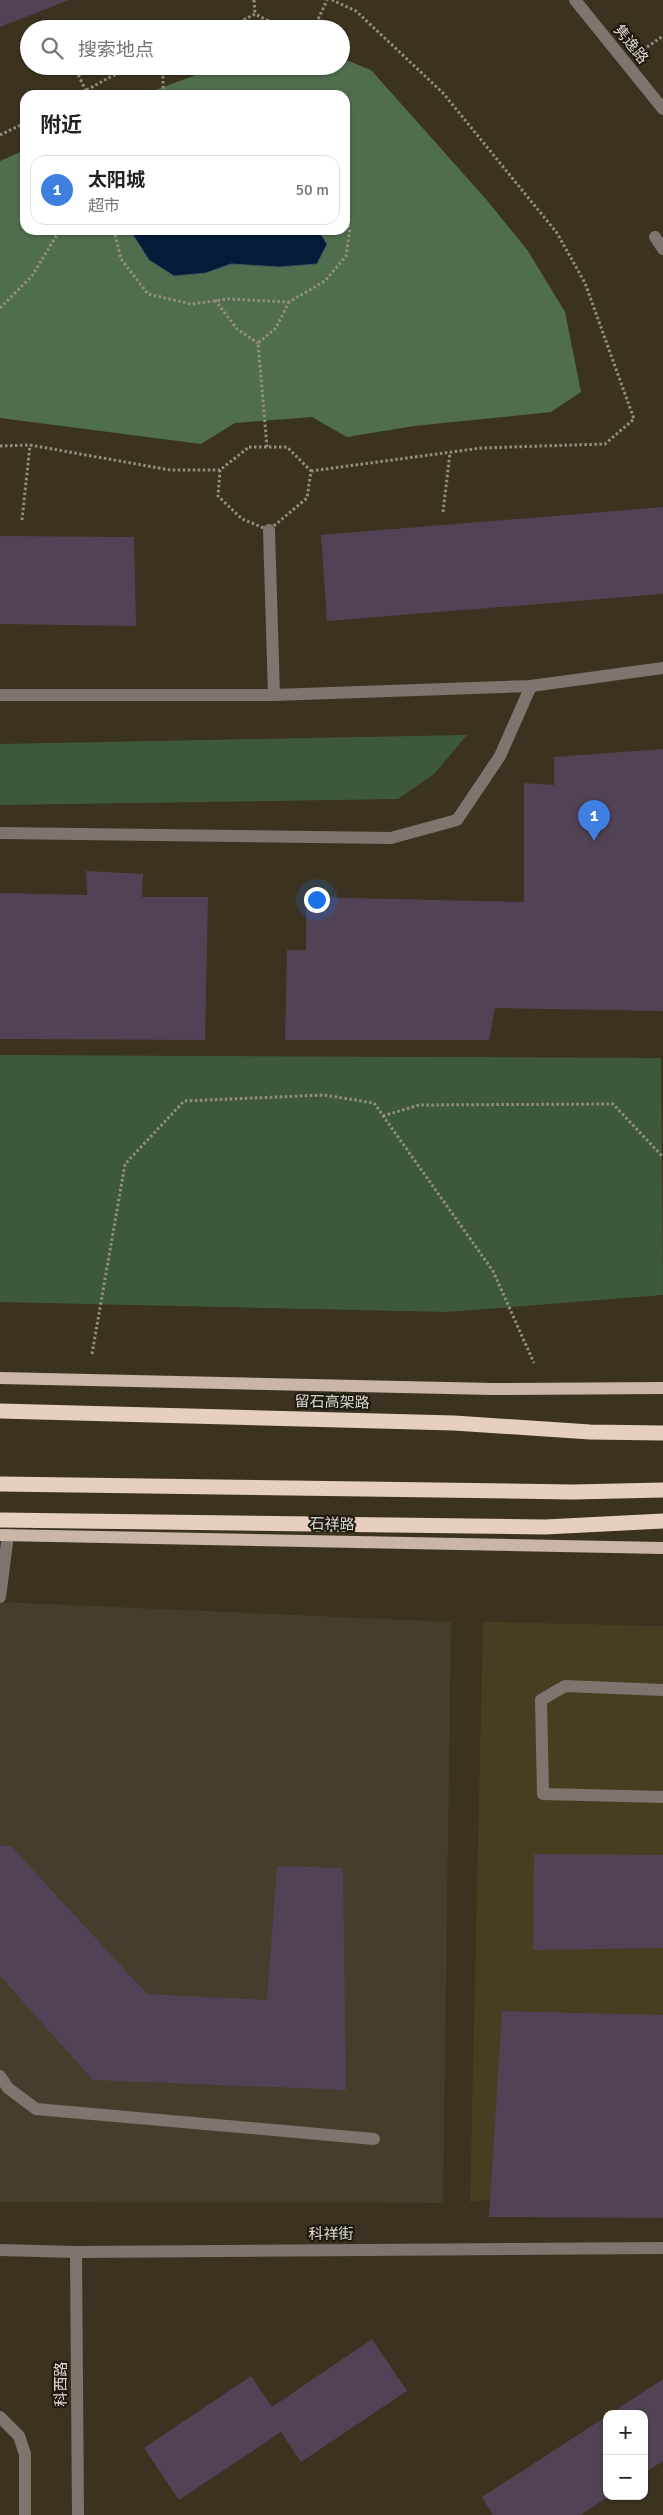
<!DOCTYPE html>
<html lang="zh">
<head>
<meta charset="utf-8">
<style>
  :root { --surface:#fff; --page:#f6f6f6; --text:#222; --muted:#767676; --line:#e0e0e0; --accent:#815954 }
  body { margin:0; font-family:Signika,"Noto Sans SC",sans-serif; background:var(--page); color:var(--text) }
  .controls { position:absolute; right:15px; bottom:15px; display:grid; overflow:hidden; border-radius:10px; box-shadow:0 1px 4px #0004 }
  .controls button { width:45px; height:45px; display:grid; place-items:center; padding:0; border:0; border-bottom:1px solid var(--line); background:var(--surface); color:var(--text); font:25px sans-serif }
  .you { position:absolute; left:316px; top:899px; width:18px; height:18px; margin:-12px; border:4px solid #fff; border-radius:50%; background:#1a73e8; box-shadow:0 0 0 8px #1a73e833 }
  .badge { display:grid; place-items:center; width:32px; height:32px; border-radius:50%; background:var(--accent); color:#fff; font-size:16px; font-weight:700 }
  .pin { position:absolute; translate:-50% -41px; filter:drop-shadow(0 1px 2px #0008) }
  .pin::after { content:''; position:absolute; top:26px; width:18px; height:15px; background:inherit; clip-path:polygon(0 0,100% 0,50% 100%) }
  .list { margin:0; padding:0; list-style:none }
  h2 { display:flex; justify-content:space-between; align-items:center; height:65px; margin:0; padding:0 20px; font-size:21px }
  h2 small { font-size:16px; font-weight:400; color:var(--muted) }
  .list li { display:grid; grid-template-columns:32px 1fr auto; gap:15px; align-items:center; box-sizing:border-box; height:70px; margin:0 10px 10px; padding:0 10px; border:1px solid var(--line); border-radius:15px }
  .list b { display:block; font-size:19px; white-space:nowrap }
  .list p { margin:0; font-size:16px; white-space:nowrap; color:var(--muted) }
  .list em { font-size:16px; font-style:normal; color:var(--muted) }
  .icon { flex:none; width:28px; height:28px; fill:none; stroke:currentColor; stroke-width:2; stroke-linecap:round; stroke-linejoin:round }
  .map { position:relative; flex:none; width:663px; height:2515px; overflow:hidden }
  .search { position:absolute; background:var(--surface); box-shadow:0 1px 4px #0004; left:20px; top:20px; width:330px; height:55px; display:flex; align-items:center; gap:12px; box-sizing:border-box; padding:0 18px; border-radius:28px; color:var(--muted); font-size:19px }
  .panel { position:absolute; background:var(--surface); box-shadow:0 1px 4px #0004; left:20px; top:90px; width:330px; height:145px; border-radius:15px }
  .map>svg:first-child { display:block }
</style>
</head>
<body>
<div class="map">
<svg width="663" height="2515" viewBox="0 0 663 2515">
  <rect width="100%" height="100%" fill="#3b331f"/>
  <path fill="#453e2c" d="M0,1602L451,1622L443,2203L0,2202Z"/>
  <path fill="#473d21" d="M483,1622L663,1626V2177L470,2202Z"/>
  <g fill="#3e583b">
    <path d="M467,735L434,774L398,799L0,805V744Z"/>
    <path d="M0,1055L661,1058L663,1295L447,1312L0,1302Z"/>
  </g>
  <path fill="#506e4d" d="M341,58L371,70L485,198L528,251L565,312L581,392L551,412L414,426L347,437L312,417L235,423L201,444L0,418V161L25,150V230H345V95H142L220,66H341Z"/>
  <path fill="#031c38" stroke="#455565" d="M130,230H318L327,244L317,264L279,267L231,264L206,273L174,276L149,260Z"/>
  <g fill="#514355">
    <path d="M0,0H69L0,27Z"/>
    <path d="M663,507V594L327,621L321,535Z"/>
    <path d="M0,536L134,537L136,626L0,624Z"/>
    <path d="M663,749V1011L495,1008L489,1040H285L287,950H306V897L524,902V783L554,785V757Z"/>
    <path d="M86,871L143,874L142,897H208L205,1040L0,1039V893L87,895Z"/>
    <path d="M0,1846H11L147,1994L267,2000L277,1866L343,1868L346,2090L93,2080L0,1976Z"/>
    <path d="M534,1854L663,1855V1948L533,1950Z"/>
    <path d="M502,2011L663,2015V2218L489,2217Z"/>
    <path d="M372,2339L407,2391L301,2462L281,2432L179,2500L144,2448L251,2376L272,2407Z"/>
    <path d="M663,2379V2461L644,2473V2414H610Z"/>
    <path d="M607,2416V2496H609L581,2515H493L482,2497Z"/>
  </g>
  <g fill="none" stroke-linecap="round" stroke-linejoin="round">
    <g stroke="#948e7e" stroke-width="3" stroke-dasharray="2.5 2.5" stroke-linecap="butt">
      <path d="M254,0L255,14"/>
      <path d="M54,23L57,29"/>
      <path d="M226,29L255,14L285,29"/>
      <path d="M292,29L316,24L327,0"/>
      <path d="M647,47L663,36"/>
      <path d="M74,66L86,91"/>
      <path d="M163,66V95"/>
      <path d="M78,95L110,77L139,66"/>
      <path d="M0,135L25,123"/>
      <path d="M114,230L121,259L148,294L191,304L228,299L289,302L325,281L346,256L350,229L345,219"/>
      <path d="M215,300L237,329L258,343"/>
      <path d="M0,308L32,276L58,233L62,230"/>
      <path d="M0,446L30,445L170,470H220"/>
      <path d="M249,447H287L311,471L307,498L269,530L242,519L218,496L220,470Z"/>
      <path d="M267,447L258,343L276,328L289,302"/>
      <path d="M311,471L481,448L605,444L634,419L585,283L557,233L443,93L356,11L332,0"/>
      <path d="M443,512L450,453"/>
      <path d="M22,520L30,445"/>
      <path d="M383,1116L419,1105L613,1104L663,1157"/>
      <path d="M92,1354L125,1164L184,1101L324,1095L374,1103L493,1271L534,1363"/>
    </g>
    <g stroke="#7f756f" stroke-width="12">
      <path d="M575,0L663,109"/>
      <path d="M655,237L663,249"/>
      <path d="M269,530L274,695"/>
      <path d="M0,695H274L531,686L663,668"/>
      <path d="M0,833L391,838L457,820L500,756L531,686"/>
      <path d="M0,1597L8,1535"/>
      <path d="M663,1690L565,1686L541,1700L543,1794L663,1797"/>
      <path d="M0,2076L8,2088L36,2109L374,2139"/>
      <path d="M0,2250L76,2252L663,2248"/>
      <path d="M76,2252L78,2515"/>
      <path d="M0,2417L19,2436L25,2454V2515"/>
    </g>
    <g stroke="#cab5a9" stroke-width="12">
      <path d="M0,1378L493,1389L663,1388"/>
      <path d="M0,1535L663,1548"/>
    </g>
    <g stroke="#e7cfc0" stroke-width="15">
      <path d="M0,1411L454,1423L590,1432L663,1433"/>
      <path d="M0,1484L573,1492L663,1490"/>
      <path d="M0,1520L545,1527L663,1521"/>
    </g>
  </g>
  <g text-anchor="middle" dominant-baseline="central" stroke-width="4.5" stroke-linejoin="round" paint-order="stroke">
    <g font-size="15" fill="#ded9cd" stroke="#1f1b12">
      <text transform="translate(631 44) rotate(51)">隽逸路</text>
      <text transform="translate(332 1402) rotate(1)">留石高架路</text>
      <text transform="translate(332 1524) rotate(1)">石祥路</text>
      <text x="331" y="2234">科祥街</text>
      <text transform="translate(61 2384) rotate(-90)">科西路</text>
    </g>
  </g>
</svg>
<div class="controls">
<button>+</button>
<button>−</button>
</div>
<div class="you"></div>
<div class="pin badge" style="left:594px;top:841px;background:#3f7fe0">1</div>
<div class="search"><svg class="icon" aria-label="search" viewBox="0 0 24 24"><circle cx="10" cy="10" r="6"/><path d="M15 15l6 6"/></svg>搜索地点</div>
<section class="panel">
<h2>附近<small></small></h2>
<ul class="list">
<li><span class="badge" style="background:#3f7fe0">1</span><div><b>太阳城</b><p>超市</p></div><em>50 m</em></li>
</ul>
</section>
</div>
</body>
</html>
